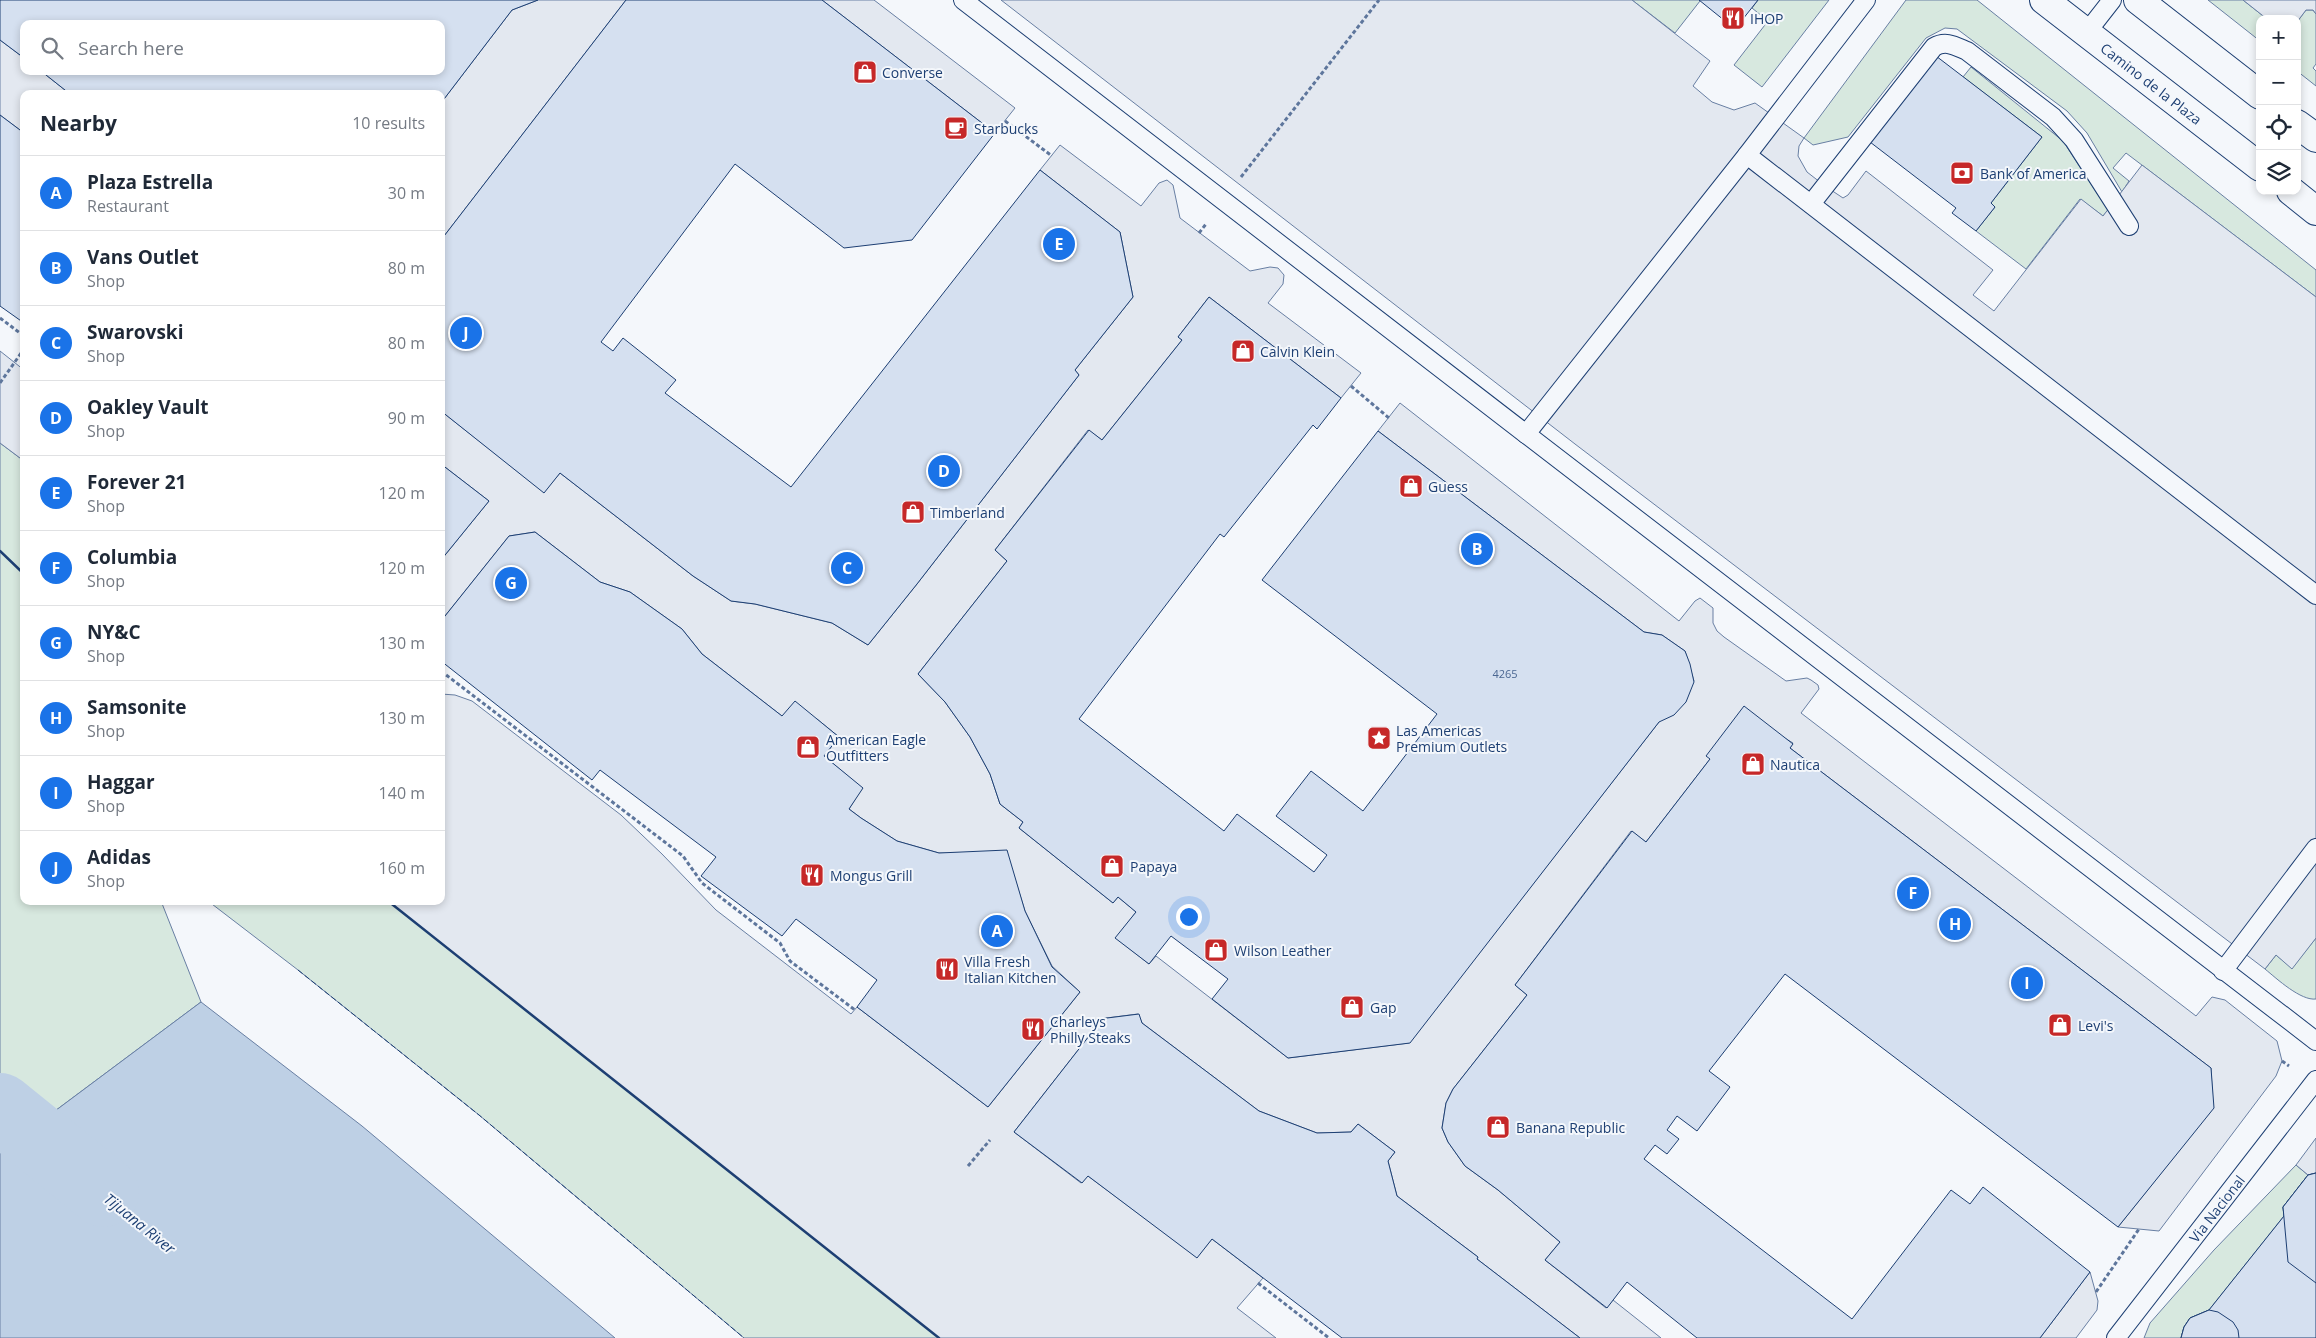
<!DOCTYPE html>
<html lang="en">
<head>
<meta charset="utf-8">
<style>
  :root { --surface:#fff; --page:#f2f2f3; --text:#1f2937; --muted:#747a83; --line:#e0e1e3; --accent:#1a73e8 }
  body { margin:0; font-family:"Open Sans",sans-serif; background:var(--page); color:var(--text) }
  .controls { position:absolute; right:15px; top:15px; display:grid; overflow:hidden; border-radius:10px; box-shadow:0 2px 8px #0003 }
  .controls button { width:45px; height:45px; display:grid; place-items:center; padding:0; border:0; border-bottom:1px solid var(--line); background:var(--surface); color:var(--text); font:25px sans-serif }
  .you { position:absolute; left:1188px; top:916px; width:18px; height:18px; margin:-12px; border:4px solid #fff; border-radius:50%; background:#1a73e8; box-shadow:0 0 0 8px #1a73e833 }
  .badge { display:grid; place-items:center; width:32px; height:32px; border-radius:50%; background:var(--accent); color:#fff; font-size:16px; font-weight:700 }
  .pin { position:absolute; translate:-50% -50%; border:2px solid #fff; box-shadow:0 1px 5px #0006 }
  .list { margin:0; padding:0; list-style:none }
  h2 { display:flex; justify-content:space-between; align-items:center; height:65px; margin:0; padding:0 20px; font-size:21px }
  h2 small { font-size:16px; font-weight:400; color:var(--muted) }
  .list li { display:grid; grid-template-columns:32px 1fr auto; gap:15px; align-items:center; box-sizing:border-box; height:75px; padding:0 20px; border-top:1px solid var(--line) }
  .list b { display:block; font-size:19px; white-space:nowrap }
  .list p { margin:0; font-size:16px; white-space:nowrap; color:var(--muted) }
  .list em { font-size:16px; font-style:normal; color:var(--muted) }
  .icon { flex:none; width:28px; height:28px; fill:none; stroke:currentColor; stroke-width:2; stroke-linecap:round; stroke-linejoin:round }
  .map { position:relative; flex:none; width:2316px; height:1338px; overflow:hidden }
  .search { position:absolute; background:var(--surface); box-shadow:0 2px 8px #0003; left:20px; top:20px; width:425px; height:55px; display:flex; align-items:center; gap:12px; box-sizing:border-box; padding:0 18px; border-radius:10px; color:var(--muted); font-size:19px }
  .panel { position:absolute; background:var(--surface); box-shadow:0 2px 8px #0003; left:20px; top:90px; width:425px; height:815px; border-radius:10px }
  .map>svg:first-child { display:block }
</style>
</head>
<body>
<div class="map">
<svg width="2316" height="1338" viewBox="0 0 2316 1338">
  <rect width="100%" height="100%" fill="#f4f7fb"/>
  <g fill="#d7e8df" stroke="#687fa3">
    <path d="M1632,0H1699L1700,1L1675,33Z"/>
    <path d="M1758,0H1829L1762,87L1734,65L1768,21L1752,8Z"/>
    <path d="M1906,0H1977L2316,270V297L2126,153L2113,168L2129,181L2122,192L2087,133L2067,111L1957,29L1945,28L1926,38L1848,137L1813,145L1804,138Z"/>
    <path d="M2208,0H2243L2267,19H2260V41Z"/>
    <path d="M2306,10H2313L2316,14V64L2313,68L2316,71V86L2297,71V22Z"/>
    <path d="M1971,67L2063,141L2108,210L2103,216L2080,199L2026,269L1976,231L1995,207L1991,203L2042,137L1963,77Z"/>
    <path d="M0,443L24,461V501L21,504L24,506V901H161L201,1002L0,1152Z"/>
    <path d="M208,901H388L939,1338H744L479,1115L298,970Z"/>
    <path d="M2316,938V999C2301,1001 2277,979 2265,969L2276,955L2292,968Z"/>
    <path d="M2296,1165L2308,1175L2283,1207L2284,1216L2209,1310L2190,1318L2184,1327L2181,1338H2144L2150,1323L2214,1250Z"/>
  </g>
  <g fill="#e3e8f0" stroke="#687fa3">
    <path d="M538,0H626L441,240V103L512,10Z"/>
    <path d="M822,0H874L1015,108L995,133Z"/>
    <path d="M1001,0H1632L1710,61L1693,86L1712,102L1734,110L1755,103L1804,138L1799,146L1798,156L1807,172L1825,186L1843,198L1848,195L1866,171L1993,270L1973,295L1994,311L2081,199L2103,216L2142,165L2316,297V938L2292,969L2276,955L2265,969L1575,444Z"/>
    <path d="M2243,0H2316V14L2313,10H2306L2297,22V19H2267Z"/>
    <path d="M0,40L24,58V71H41L70,94H24V133L0,115Z"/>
    <path d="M1060,145L1141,206L1159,183L1167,180L1173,185L1180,218L1250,271L1270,267L1278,268L1284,275L1283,284L1268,303L1361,373L1341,398L1209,297L1178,337L1182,340L1102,440L1088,430L995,550L1007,561L918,674L945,702L970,737L990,774L1000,804L1023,822L1019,828L1113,903L1118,897L1136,912L1116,938L1149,964L1156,956L1288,1058L1409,1043L1659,722L1694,681L1685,651L1662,635L1644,632L1378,431L1400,403L1679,621L1695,601L1700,598L1713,608V623L1717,631L1724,637L1786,681L1807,678L1811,680L1818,685L1819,689L1801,713L2196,1016L2212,997L2225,1000L2277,1041L2282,1061L2276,1076L2159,1231L2118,1227L2213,1108L2211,1068L1790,748L1793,743L1783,737L1710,759L1646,842L1631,831L1515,985L1527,995L1453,1089L1446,1103L1442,1128L1448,1142L1465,1166L1498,1190L1560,1242L1545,1260L1606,1308L1613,1300L1661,1338H1580L1477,1259L1478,1257L1397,1196L1388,1161L1395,1152L1358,1124L1351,1132L1317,1133L1259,1111L1142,1023L1138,1014L1091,1020L1093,1031L1014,1132L1081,1183L1088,1176L1197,1257L1212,1239L1263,1278L1237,1308L1276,1338H939L388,901H441V694L455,695L472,701L621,815L662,854L716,910L851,1014L857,1007L988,1107L1080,992L1052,966L1025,911L1014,876L966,853H939L897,841L861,818L849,809L862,788L824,756L839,737L817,719L782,716L702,654L682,629L630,592L600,582L535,532L509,536L441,621V560L489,501L441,464V411L544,492L560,473L693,576L731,601L755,604L832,623L868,645L917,584L1079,375L1075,370L1133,297L1120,232L1040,170Z"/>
    <path d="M0,351L24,370V461L0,443Z"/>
    <path d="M2316,1138V1173L2308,1175L2296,1165Z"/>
    <path d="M2090,1272L2098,1301L2097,1310L2076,1338H2040Z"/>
  </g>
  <path fill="#bed0e5" stroke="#687fa3" d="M201,1002L362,1126L615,1338H0V1152Z"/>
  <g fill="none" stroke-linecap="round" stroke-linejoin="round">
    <path stroke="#bed0e5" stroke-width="70" d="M0,1108L104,1192"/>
  </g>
  <g fill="#d5e0f0" stroke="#1d3f73">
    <path d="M0,0H538L512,10L441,103V94H70L41,71H441V24H24V58L0,40Z"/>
    <path d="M626,0H822L995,133L912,240L844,248L735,164L601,342L613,351L623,338L676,380L665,393L791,487L1040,170L1120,232L1133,297L1075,370L1079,375L917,584L868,645L832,623L755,604L731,601L693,576L560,473L544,493L441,411V240Z"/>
    <path d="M1699,0H1758L1735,29Z"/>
    <path d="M1936,56L2042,137L1991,203L1995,207L1976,231L1952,213L1956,208L1870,142Z"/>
    <path d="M0,115L24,133V323L0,306Z"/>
    <path d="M1209,297L1341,398L1317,429L1313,425L1224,537L1220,534L1079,719L1224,831L1237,814L1314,872L1327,855L1276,816L1311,771L1363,811L1437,714L1262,580L1378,431L1644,632L1662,635L1685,651L1690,664L1694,682L1686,702L1674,715L1659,722L1410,1043L1288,1058L1212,999L1228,979L1171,936L1149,964L1115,938L1136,912L1118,897L1113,903L1019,828L1023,822L1000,804L990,774L970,737L945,702L918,674L1007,561L995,550L1089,430L1102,440L1182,340L1178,337Z"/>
    <path d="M441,464L489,501L441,560Z"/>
    <path d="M535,532L600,582L630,592L682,629L702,654L782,716L795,701L839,737L824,756L863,788L849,809L861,818L897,841L939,853L1007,850L1025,911L1052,967L1080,992L988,1107L857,1007L877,980L796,919L782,936L701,876L716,857L600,770L592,780L441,661V621L509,536Z"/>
    <path d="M1744,706L1793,744L1790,748L2211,1068L2214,1108L2118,1227L1785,974L1709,1071L1730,1087L1697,1131L1677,1116L1667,1130L1679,1139L1667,1154L1655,1145L1644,1159L1852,1319L1951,1190L1970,1204L1983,1187L2090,1272L2040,1338H1697L1627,1282L1607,1308L1545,1260L1560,1242L1498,1190L1465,1166L1448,1142L1442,1128L1446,1103L1453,1089L1527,995L1515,985L1632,831L1646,842L1710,759L1706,756Z"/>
    <path d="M1139,1014L1142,1023L1259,1111L1317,1133L1351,1132L1358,1124L1395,1152L1388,1161L1397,1196L1478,1257L1477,1259L1580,1338H1342L1212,1239L1197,1258L1088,1176L1082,1183L1014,1132L1093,1031L1091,1020Z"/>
    <path d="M2316,1173V1338H2181L2184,1327L2190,1318L2209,1310L2284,1216L2283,1207L2308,1175Z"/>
    <path d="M2316,1173V1283L2288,1262L2283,1207L2308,1175Z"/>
    <path d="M2209,1310L2218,1312L2233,1322L2238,1330L2239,1338H2181L2184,1327L2190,1318Z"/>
  </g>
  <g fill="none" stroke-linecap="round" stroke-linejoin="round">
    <g stroke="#1d3f73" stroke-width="20">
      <g id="service">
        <path d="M963,0L1526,434L1747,155L1866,0"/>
        <path d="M2087,32L2112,0"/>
        <path d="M1747,155L2316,595"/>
        <path d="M1811,204L1934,47C1946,40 1955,46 1967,51L2053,117L2074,140L2129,226"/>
        <path d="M1526,434L2316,1041"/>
        <path d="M2223,971L2316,848"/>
        <path id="s1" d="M2116,1338L2316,1080"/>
      </g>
    </g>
    <g stroke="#1d3f73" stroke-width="30">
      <g id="secondary">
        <path id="s2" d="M2044,0L2260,167"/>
        <path d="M2138,0L2260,95"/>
        <path d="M2297,124L2316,138"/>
        <path d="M2291,191L2316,211"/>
      </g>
    </g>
    <g stroke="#5e769c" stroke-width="3" stroke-dasharray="4 2.5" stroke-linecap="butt">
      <path d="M1005,121L1052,156"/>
      <path d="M1241,177L1379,0"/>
      <path d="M1199,233L1206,224"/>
      <path d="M0,318L24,336"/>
      <path d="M0,383L24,349"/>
      <path d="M1351,386L1389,418"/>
      <path d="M441,671L683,856L702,883L780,943L790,961L855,1010"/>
      <path d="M2282,1061L2289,1066"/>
      <path d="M968,1166L990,1140"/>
      <path d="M1258,1283L1329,1338"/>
      <path d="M2096,1292L2139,1229"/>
    </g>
    <use href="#service" stroke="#f4f7fb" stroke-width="18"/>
    <use href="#secondary" stroke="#f4f7fb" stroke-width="28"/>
    <path stroke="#1d3f73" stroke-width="1" stroke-dasharray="6 2.5" stroke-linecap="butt" d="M298,970L479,1115L744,1338"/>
    <g stroke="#1d3f73" stroke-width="2.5">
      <path d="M0,551L24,574"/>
      <path d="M388,901L939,1338"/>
    </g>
  </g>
  <defs>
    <g id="restaurant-square" transform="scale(1.25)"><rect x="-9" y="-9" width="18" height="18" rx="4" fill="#c62828" stroke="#f4f7fb"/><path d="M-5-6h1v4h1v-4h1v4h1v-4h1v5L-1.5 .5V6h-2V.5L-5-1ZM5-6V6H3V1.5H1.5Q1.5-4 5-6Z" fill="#fff"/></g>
    <g id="shop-square" transform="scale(1.25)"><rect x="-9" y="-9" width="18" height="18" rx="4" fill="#c62828" stroke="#f4f7fb"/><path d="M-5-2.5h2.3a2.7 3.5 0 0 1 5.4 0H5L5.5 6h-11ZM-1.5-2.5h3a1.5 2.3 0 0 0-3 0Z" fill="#fff"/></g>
    <g id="cafe-square" transform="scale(1.25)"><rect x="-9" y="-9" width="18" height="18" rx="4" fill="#c62828" stroke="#f4f7fb"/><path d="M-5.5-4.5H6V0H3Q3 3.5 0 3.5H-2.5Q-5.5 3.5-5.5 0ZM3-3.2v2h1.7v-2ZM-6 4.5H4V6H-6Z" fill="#fff"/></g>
    <g id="bank-square" transform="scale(1.25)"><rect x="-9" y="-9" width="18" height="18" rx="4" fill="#c62828" stroke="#f4f7fb"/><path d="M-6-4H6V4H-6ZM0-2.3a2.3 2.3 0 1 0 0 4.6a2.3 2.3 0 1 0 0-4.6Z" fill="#fff"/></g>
    <g id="sight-square" transform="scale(1.25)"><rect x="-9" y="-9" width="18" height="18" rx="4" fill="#c62828" stroke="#f4f7fb"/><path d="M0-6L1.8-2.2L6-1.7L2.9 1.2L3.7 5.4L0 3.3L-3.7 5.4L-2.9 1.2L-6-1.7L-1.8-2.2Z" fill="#fff"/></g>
  </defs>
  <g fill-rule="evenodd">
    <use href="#restaurant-square" x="1733" y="18"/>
    <use href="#shop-square" x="865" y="72"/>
    <use href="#cafe-square" x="956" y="128"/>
    <use href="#bank-square" x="1962" y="173"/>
    <use href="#shop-square" x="1243" y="351"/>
    <use href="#shop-square" x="1411" y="486"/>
    <use href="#shop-square" x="913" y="512"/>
    <use href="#sight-square" x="1379" y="738"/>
    <use href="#shop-square" x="808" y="747"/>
    <use href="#shop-square" x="1753" y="764"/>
    <use href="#shop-square" x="1112" y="866"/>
    <use href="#restaurant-square" x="812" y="875"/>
    <use href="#shop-square" x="1216" y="950"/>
    <use href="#restaurant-square" x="947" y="969"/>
    <use href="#shop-square" x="1352" y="1007"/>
    <use href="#shop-square" x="2060" y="1025"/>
    <use href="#restaurant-square" x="1033" y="1029"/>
    <use href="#shop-square" x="1498" y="1127"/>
  </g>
  <g text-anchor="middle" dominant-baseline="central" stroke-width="4" stroke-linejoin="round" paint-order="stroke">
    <g font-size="11" fill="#4b6792">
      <text x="1505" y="673">4265</text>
    </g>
    <g font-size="14" fill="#1d3f73" stroke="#f4f7fb" text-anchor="start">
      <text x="1750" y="18">IHOP</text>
      <text x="882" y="72">Converse</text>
      <text x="974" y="128">Starbucks</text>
      <text x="1980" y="173">Bank of America</text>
      <text x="1260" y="351">Calvin Klein</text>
      <text x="1428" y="486">Guess</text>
      <text x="930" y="512">Timberland</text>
      <text x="1396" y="730">Las Americas<tspan x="1396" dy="16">Premium Outlets</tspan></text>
      <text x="826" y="739">American Eagle<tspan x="826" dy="16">Outfitters</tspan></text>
      <text x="1770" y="764">Nautica</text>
      <text x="1130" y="866">Papaya</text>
      <text x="830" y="875">Mongus Grill</text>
      <text x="1234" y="950">Wilson Leather</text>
      <text x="964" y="961">Villa Fresh<tspan x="964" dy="16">Italian Kitchen</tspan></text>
      <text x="1370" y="1007">Gap</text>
      <text x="1050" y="1021">Charleys<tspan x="1050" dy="16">Philly Steaks</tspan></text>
      <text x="2078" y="1025">Levi's</text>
      <text x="1516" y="1127">Banana Republic</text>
    </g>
    <g font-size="14" fill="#1d3f73" stroke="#f4f7fb">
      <text stroke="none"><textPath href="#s2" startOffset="136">Camino de la Plaza</textPath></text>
      <text stroke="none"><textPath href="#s1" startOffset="164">Via Nacional</textPath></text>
    </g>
    <g font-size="15" font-style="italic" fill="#1d3f73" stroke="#f4f7fb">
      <text transform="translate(140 1223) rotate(39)">Tijuana River</text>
    </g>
  </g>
</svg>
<div class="controls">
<button>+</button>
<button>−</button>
<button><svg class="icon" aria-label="locate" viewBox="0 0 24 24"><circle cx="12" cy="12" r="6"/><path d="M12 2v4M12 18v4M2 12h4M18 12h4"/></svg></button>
<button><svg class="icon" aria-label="layers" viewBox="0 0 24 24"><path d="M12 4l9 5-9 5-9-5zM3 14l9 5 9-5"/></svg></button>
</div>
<div class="you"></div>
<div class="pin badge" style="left:997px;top:931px">A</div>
<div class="pin badge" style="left:1477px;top:549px">B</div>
<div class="pin badge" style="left:847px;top:568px">C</div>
<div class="pin badge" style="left:944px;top:471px">D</div>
<div class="pin badge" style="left:1059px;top:244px">E</div>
<div class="pin badge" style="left:1913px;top:893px">F</div>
<div class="pin badge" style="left:511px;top:583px">G</div>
<div class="pin badge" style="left:1955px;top:924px">H</div>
<div class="pin badge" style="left:2027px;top:983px">I</div>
<div class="pin badge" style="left:466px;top:333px">J</div>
<div class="search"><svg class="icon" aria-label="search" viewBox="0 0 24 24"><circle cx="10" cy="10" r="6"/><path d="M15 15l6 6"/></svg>Search here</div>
<section class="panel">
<h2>Nearby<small>10 results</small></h2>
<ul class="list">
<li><span class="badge">A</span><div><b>Plaza Estrella</b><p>Restaurant</p></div><em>30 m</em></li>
<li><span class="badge">B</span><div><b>Vans Outlet</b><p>Shop</p></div><em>80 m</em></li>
<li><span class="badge">C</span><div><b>Swarovski</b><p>Shop</p></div><em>80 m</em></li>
<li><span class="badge">D</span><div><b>Oakley Vault</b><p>Shop</p></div><em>90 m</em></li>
<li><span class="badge">E</span><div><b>Forever 21</b><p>Shop</p></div><em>120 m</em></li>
<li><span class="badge">F</span><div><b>Columbia</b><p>Shop</p></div><em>120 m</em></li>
<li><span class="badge">G</span><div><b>NY&amp;C</b><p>Shop</p></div><em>130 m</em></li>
<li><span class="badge">H</span><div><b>Samsonite</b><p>Shop</p></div><em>130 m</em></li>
<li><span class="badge">I</span><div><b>Haggar</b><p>Shop</p></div><em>140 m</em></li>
<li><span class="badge">J</span><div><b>Adidas</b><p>Shop</p></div><em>160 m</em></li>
</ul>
</section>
</div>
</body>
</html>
